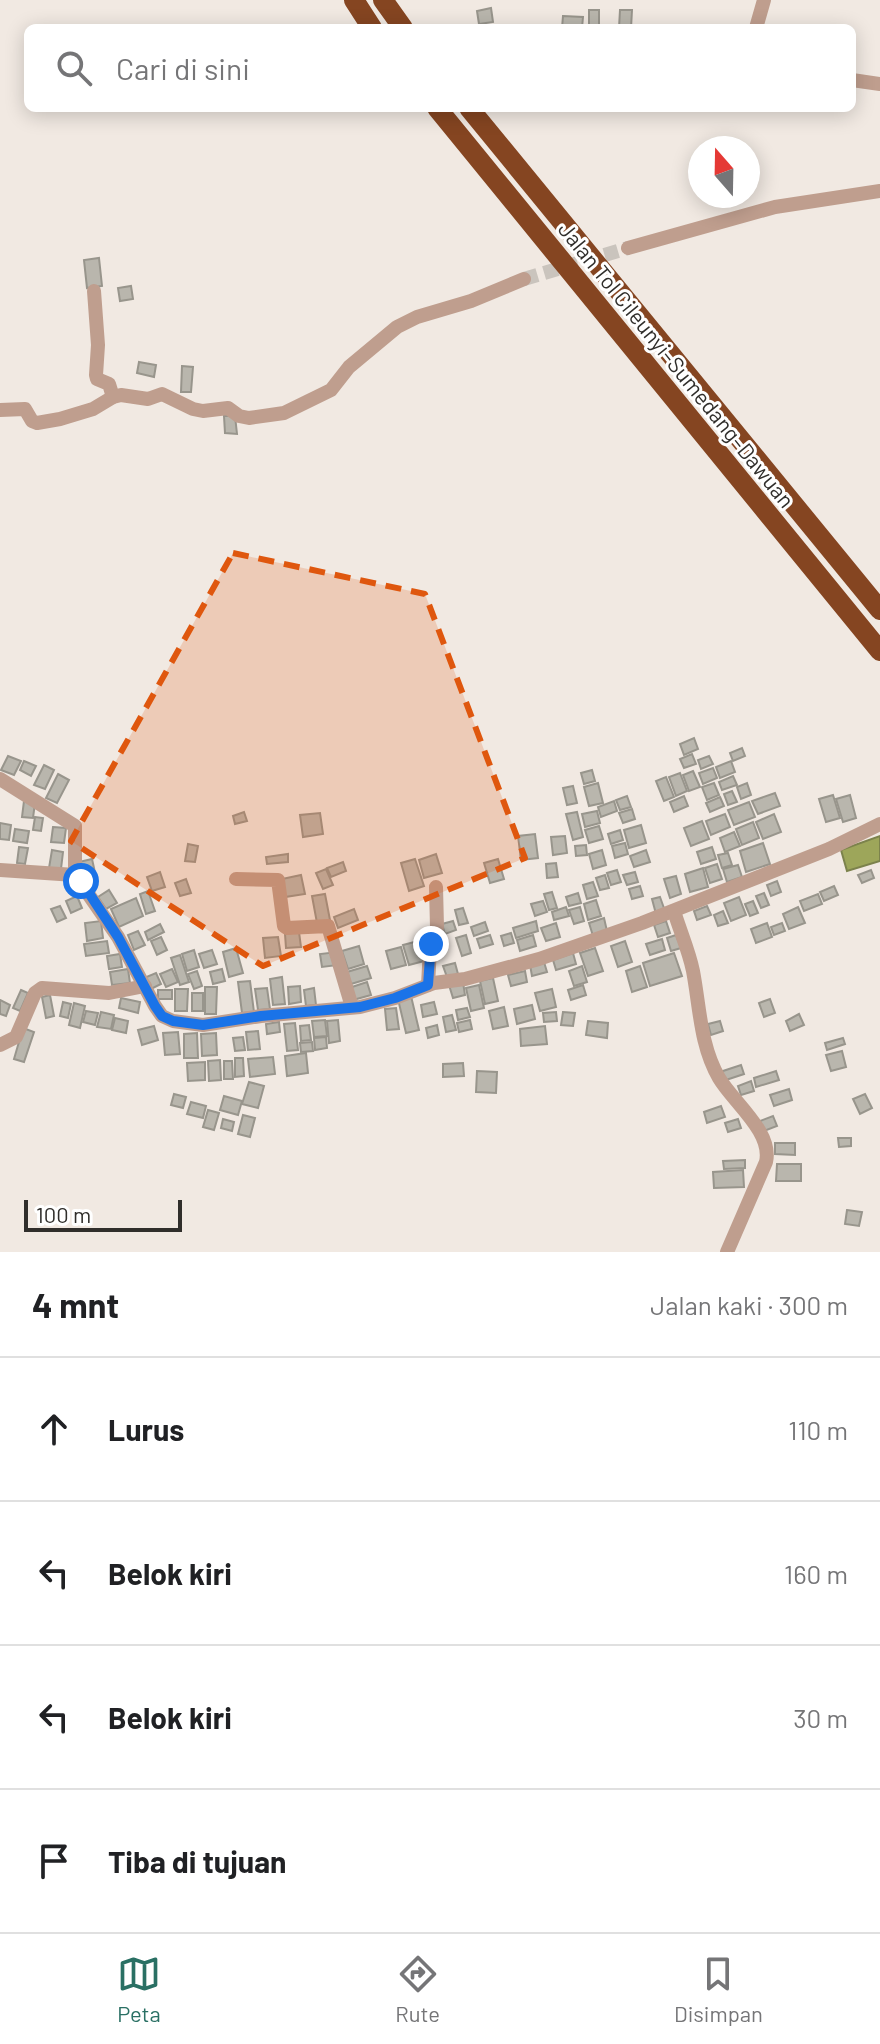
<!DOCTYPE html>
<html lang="id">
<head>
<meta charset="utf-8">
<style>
  :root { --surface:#fff; --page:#f2f2f2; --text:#202124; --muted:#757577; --line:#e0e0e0; --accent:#2a7064 }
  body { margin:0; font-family:Barlow,sans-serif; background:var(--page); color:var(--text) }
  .compass { position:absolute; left:688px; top:136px; width:72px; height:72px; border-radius:50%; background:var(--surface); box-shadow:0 4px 20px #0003; rotate:340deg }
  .scale { position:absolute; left:24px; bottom:20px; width:158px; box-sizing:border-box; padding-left:8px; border:4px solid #302e2b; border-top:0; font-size:22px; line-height:28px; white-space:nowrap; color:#302e2b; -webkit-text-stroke:6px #fff; paint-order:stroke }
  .stop { position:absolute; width:24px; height:24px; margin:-18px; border:6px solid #1a73e8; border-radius:50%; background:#fff }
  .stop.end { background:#1a73e8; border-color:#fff; box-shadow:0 2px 8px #0008 }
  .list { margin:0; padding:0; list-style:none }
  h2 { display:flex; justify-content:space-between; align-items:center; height:104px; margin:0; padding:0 32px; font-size:34px }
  h2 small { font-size:26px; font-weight:400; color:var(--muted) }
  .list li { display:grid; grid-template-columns:52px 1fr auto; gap:24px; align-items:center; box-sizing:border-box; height:144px; padding:0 32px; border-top:2px solid var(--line) }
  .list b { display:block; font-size:30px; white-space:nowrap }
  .list em { font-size:26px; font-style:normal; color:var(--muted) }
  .icon { flex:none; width:44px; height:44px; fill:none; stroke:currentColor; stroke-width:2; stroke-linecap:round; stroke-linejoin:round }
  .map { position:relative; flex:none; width:880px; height:1252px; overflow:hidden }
  .search { position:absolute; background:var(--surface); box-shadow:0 4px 20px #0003; left:24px; right:24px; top:24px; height:88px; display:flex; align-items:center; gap:20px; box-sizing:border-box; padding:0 28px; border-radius:12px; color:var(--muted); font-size:30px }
  .sheet { height:680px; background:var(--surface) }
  nav { display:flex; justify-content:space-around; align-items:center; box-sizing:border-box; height:112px; border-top:2px solid var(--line); background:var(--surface); font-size:22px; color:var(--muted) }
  nav a { display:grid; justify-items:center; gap:4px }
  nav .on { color:var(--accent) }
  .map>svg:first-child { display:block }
</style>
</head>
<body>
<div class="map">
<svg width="880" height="1252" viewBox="0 0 880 1252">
  <rect width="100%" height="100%" fill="#f1e9e2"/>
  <path fill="#9da65a" stroke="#7c824c" stroke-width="2" d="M880,836V861L847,871L841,850Z"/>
  <g fill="#b9b6ad" stroke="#98958c" stroke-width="2">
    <path d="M491,8L493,22L479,24L477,11Z"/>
    <rect x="589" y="10" width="10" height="18"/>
    <path d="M620,10H632L631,28H619Z"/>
    <path d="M563,16L583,17L582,28H562Z"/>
    <path d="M99,258L102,286L87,288L84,260Z"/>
    <path d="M131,286L133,299L120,301L118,288Z"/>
    <path d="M139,362L156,365L154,377L137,373Z"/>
    <path d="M182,366L193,367L191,392H181Z"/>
    <path d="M224,416H235L237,434L225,433Z"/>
    <path d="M694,738L698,749L684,755L680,744Z"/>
    <path d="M742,748L745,756L733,761L730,753Z"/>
    <path d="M692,754L696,764L684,768L680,759Z"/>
    <path d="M8,756L21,761L14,775L1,770Z"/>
    <path d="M709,756L713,764L701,769L698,760Z"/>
    <path d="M24,761L36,766L31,776L20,770Z"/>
    <path d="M731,761L735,772L720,778L716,767Z"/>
    <path d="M44,765L54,770L45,789L34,785Z"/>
    <path d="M713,768L717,778L703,784L699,773Z"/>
    <path d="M592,770L595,781L584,784L581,773Z"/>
    <path d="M693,771L700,787L689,791L683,775Z"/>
    <path d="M680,773L687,791L676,796L669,777Z"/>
    <path d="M58,774L69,780L57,803L46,798Z"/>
    <path d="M733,776L737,785L722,790L719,782Z"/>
    <path d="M666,777L674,797L664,801L656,781Z"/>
    <path d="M598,783L603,803L589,806L584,787Z"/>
    <path d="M714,783L719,795L707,800L702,787Z"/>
    <path d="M747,783L751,795L741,799L737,787Z"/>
    <path d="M573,786L577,803L567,805L563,788Z"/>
    <path d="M732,791L737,802L728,805L724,794Z"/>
    <path d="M775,793L780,806L758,814L752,801Z"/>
    <path d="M833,795L840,818L826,822L819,799Z"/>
    <path d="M850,795L856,818L843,822L836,799Z"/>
    <path d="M627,796L631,807L620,810L616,800Z"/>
    <path d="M684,796L688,806L674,812L670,802Z"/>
    <path d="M720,797L724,806L710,812L706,803Z"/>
    <path d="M24,801L35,803L33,818L22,817Z"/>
    <path d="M614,801L617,811L601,817L598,807Z"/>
    <path d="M749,802L755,817L734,825L728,810Z"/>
    <path d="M632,809L635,819L623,823L619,813Z"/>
    <path d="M597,811L600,823L585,827L582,814Z"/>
    <path d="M244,812L247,821L235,824L233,816Z"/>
    <path d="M577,812L583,837L573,840L566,814Z"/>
    <path d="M320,813L323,834L303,837L300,815Z"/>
    <path d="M725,814L730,827L711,835L706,821Z"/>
    <path d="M774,814L781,832L763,839L756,822Z"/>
    <path d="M35,817L43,818L41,831L33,830Z"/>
    <path d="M702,821L709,839L691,846L684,828Z"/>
    <path d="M753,822L759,838L742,845L736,829Z"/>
    <path d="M0,823L11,825L9,840L0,839Z"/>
    <path d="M641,825L646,843L629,848L624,830Z"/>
    <path d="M599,826L603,839L589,843L585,830Z"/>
    <path d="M53,827L66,828L64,843L51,842Z"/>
    <path d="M15,829L29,831L27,843L13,841Z"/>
    <path d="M620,830L623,840L611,844L608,834Z"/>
    <path d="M734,832L740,846L725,852L720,838Z"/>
    <path d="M535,834L538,858L521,860L518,836Z"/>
    <path d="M565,836L567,853L553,855L551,837Z"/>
    <path d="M625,843L628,854L615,858L612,846Z"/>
    <path d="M763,843L770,864L746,872L740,851Z"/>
    <path d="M188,844L198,846L195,862L185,861Z"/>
    <path d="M586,845L587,855L576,856L575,846Z"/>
    <path d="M19,847L28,848L25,864L17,863Z"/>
    <path d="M712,847L716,859L701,864L697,852Z"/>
    <path d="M52,850L63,852L61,869L49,868Z"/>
    <path d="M602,850L606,865L593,869L589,854Z"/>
    <path d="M646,850L650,862L634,867L630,856Z"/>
    <path d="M728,853L732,865L722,868L718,855Z"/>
    <path d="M288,854V862L267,864L266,857Z"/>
    <path d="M436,854L442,873L424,878L419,860Z"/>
    <path d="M92,859L96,877L83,880L79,862Z"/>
    <path d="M415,859L424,886L409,891L401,863Z"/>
    <path d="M498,859L504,879L490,883L484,863Z"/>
    <path d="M343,862L346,871L331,877L327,868Z"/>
    <path d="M556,863L558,877L547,878L546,864Z"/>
    <path d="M717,864L722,879L710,883L705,868Z"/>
    <path d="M738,865L742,877L727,882L723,869Z"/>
    <path d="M703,868L708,887L690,892L685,874Z"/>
    <path d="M326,869L333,885L323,889L316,873Z"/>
    <path d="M617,870L621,882L611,885L607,873Z"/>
    <path d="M871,870L874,878L862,883L858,875Z"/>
    <path d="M160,872L165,887L152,891L147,877Z"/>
    <path d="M635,872L638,882L627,885L623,875Z"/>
    <path d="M301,875L305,894L285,897L282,879Z"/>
    <path d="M605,875L609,888L600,890L596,878Z"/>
    <path d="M676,876L681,894L670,898L664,879Z"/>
    <path d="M186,879L191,893L180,896L175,883Z"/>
    <path d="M777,881L781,892L771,896L767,885Z"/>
    <path d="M593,882L598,896L587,899L583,885Z"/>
    <path d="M640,886L643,896L632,899L629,889Z"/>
    <path d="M834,886L838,895L824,901L820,892Z"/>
    <path d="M109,890L117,903L106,909L98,897Z"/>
    <path d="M148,891L155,911L146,914L140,894Z"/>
    <path d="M552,892L557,908L549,910L544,894Z"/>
    <path d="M578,893L581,903L569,906L566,897Z"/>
    <path d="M764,893L769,905L761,908L756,896Z"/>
    <path d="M325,894L330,920L317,923L312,896Z"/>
    <path d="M818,894L822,904L804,911L800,901Z"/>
    <path d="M77,896L82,908L71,913L66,901Z"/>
    <path d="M660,897L665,911L656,914L652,899Z"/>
    <path d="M739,897L746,915L731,921L724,903Z"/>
    <path d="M136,898L143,916L119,927L111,909Z"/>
    <path d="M596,900L601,916L588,920L584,904Z"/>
    <path d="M543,901L547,912L535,916L531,904Z"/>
    <path d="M753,901L758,913L750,916L745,904Z"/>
    <path d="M60,906L66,918L57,922L51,909Z"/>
    <path d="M707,906L711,915L697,920L694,911Z"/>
    <path d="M566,907L569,916L554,920L552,912Z"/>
    <path d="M580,907L584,921L574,924L569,910Z"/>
    <path d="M798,907L805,923L789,929L783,914Z"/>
    <path d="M463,908L468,923L459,925L455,910Z"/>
    <path d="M354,909L358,920L338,928L334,917Z"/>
    <path d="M723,911L728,923L718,926L714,915Z"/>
    <path d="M604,918L607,931L593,936L589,923Z"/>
    <path d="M101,921L103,938L87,941L85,923Z"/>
    <path d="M453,921L456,930L445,934L442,924Z"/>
    <path d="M536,921L538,931L516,938L513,928Z"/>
    <path d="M666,921L670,933L658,937L654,925Z"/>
    <path d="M485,922L488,931L474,936L471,927Z"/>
    <path d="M556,923L560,937L546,941L541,928Z"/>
    <path d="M767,923L772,937L756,943L751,929Z"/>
    <path d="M782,923L785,931L774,935L771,927Z"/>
    <path d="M160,924L164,932L148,940L145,932Z"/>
    <path d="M138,931L145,945L134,950L128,935Z"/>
    <path d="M299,932L301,947L286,948L285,934Z"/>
    <path d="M511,933L514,943L504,946L501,936Z"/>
    <path d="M466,935L471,953L462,956L456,938Z"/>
    <path d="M490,935L493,944L480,948L477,939Z"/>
    <path d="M533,935L536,946L520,951L517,940Z"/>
    <path d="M676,935L681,948L671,951L667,938Z"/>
    <path d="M161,937L167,950L157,955L151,941Z"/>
    <path d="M278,937L281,956L265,958L263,938Z"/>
    <path d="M662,939L665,950L650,955L646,944Z"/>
    <path d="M422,940L428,960L409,965L403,945Z"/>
    <path d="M107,941L109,953L86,956L84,944Z"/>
    <path d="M625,941L632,962L618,967L611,946Z"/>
    <path d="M359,946L364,964L348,969L342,951Z"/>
    <path d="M401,947L406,965L391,969L386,951Z"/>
    <path d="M236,948L243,973L229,977L223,952Z"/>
    <path d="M595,948L603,971L588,976L580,953Z"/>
    <path d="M194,950L199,967L187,971L182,954Z"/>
    <path d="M212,950L217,964L204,968L199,954Z"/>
    <path d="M337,952L338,965L322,967L320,954Z"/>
    <path d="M573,953L576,964L556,970L553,960Z"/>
    <path d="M674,953L682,976L650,986L643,963Z"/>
    <path d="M120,954L122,967L109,969L107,956Z"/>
    <path d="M180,955L189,982L180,985L171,958Z"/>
    <path d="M544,962L547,972L532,976L530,965Z"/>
    <path d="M455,963L458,974L447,977L443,966Z"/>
    <path d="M367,966L371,978L351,984L347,972Z"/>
    <path d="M582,966L587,982L574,986L569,971Z"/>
    <path d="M640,966L647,987L632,992L626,971Z"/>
    <path d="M128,969L130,983L112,985L110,972Z"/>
    <path d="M172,969L178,982L166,987L160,974Z"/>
    <path d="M222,969L225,981L213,984L210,972Z"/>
    <path d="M197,971L202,986L194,989L188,974Z"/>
    <path d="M525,971L527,982L511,986L508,975Z"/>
    <path d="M156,973L161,984L149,990L144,978Z"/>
    <path d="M282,977L285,1004L273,1005L270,979Z"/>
    <path d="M493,978L498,1001L485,1004L480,981Z"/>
    <path d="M250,981L254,1012L242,1013L238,982Z"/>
    <path d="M367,982L371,995L353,1000L349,988Z"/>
    <path d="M463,982L465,995L453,998L449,985Z"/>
    <path d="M479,985L484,1008L471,1011L466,988Z"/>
    <path d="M583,985L586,995L571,1000L568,990Z"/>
    <path d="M300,986L301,1002L289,1004L288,987Z"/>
    <path d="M205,987H217L216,1014H205Z"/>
    <path d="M267,988L270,1009L258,1010L255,989Z"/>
    <path d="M314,988L316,1005L306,1006L304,990Z"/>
    <path d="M175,989H188L187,1011H175Z"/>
    <path d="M552,989L556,1007L540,1011L535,993Z"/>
    <path d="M21,990L28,993L20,1011L13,1008Z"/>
    <rect x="158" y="990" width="14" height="9"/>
    <rect x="192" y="993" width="11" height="18"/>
    <path d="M50,995L54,1016L46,1018L42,997Z"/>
    <path d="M411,996L419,1030L406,1033L398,999Z"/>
    <path d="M121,998L140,1002L138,1013L119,1008Z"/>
    <path d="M770,999L775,1013L764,1017L759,1003Z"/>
    <path d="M0,1000L10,1005L6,1016L0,1014Z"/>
    <path d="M63,1002L71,1004L68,1018L60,1016Z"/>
    <path d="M434,1002L437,1014L423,1017L421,1005Z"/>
    <path d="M74,1003L85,1006L80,1028L69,1025Z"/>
    <path d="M532,1005L535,1019L517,1024L514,1009Z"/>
    <path d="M504,1007L508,1026L493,1029L489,1011Z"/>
    <path d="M396,1008L399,1029L387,1030L385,1009Z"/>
    <path d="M467,1008L470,1017L458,1020L456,1010Z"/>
    <path d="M86,1011L98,1013L95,1025L83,1022Z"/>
    <path d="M101,1012L114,1015L111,1029L97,1027Z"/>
    <path d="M556,1012L557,1021L544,1022L543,1013Z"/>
    <path d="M563,1012L575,1013L573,1026L561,1025Z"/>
    <path d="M799,1014L804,1025L790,1031L786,1021Z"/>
    <path d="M452,1015L456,1030L446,1032L443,1017Z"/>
    <path d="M115,1018L128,1021L126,1033L112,1030Z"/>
    <path d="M325,1020L327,1036L314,1037L312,1021Z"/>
    <path d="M338,1020L340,1041L329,1043L327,1021Z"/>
    <path d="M470,1020L472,1029L459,1032L457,1023Z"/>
    <path d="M588,1021L608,1023L607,1038L586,1035Z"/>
    <path d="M720,1021L723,1031L711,1035L708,1024Z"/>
    <path d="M279,1022L280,1032L267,1034L266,1024Z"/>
    <path d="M295,1023L298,1050L287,1051L284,1024Z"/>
    <path d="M309,1025L311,1040L301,1041L300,1026Z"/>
    <path d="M437,1025L439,1035L428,1038L426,1028Z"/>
    <path d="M154,1026L158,1040L142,1045L138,1030Z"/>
    <path d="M545,1026L547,1044L521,1046L520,1029Z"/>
    <path d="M23,1028L34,1032L24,1062L14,1059Z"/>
    <path d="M258,1031L260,1049L248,1050L246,1032Z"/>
    <path d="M178,1032L180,1054L165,1055L163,1033Z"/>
    <path d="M197,1033L198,1058H184V1034Z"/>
    <path d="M216,1033L217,1055L202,1056L201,1034Z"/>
    <path d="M243,1037L245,1050L235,1051L233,1038Z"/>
    <path d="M326,1037L327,1048L315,1050L314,1038Z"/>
    <path d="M843,1038L845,1044L827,1050L825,1043Z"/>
    <path d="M312,1042L313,1051L301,1052L300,1043Z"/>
    <path d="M842,1051L846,1067L831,1071L826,1055Z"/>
    <path d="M306,1053L308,1073L287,1076L285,1056Z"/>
    <path d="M273,1057L275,1074L250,1077L248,1059Z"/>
    <path d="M235,1058H243L244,1076L235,1077Z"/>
    <path d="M220,1060L221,1080L209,1081L208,1061Z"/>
    <path d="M224,1061H232L233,1079H224Z"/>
    <path d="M205,1062V1080L188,1081L187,1063Z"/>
    <path d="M463,1063L464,1076L443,1077V1064Z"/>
    <path d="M741,1065L744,1074L723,1081L720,1072Z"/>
    <path d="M477,1071L497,1072L496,1093L476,1092Z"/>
    <path d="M776,1071L779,1080L756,1087L754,1078Z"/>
    <path d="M751,1081L754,1091L741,1095L738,1086Z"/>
    <path d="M249,1082L264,1086L258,1108L242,1104Z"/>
    <path d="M789,1089L792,1100L774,1106L770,1095Z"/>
    <path d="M174,1094L186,1097L183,1108L171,1105Z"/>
    <path d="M865,1094L872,1108L860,1114L853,1099Z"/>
    <path d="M224,1096L242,1101L238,1115L220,1110Z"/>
    <path d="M191,1102L206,1106L203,1118L187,1114Z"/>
    <path d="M721,1106L725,1117L707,1123L704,1112Z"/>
    <path d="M208,1110L219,1113L214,1130L203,1127Z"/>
    <path d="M243,1115L255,1118L250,1137L238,1134Z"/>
    <path d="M773,1116L777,1126L764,1131L760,1121Z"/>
    <path d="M223,1119L234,1122L232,1131L221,1128Z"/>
    <path d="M738,1119L741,1128L728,1132L725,1123Z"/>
    <path d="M838,1138H851V1146L839,1147Z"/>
    <path d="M775,1143H795V1155L775,1154Z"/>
    <path d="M745,1160V1168L724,1169L723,1161Z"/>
    <path d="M777,1164H801V1181H776Z"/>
    <path d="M743,1170L744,1187L714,1188L713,1172Z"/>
    <path d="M847,1210L862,1212L859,1226L845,1224Z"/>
  </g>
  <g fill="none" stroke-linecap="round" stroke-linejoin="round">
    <path stroke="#cac4bd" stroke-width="14" stroke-dasharray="14 7" stroke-linecap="butt" d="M524,279L628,248"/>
    <g stroke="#bf9e8e" stroke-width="14">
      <path d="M756,28L764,0"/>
      <path d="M852,80L880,84"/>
      <path d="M628,248L775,207L880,191"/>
      <path d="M94,291L98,345L96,375L97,379L109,384L113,397"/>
      <path d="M0,410L25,409L32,421L37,423L60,419L93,409L113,397L121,395L148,399L162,394L193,409L203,411L228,408L239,416L249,418L284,413L331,390L349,367L397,327L417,317L471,301L524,279"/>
      <path d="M0,779L75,826V875L118,937L155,1006L162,1016L173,1021L203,1025L261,1016L360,1007L395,998L434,983L465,979L539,959L642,923L829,849L880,824"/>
      <path d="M0,870L75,875"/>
      <path d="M236,879L278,880L284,926L287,928L328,926L352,1007"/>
      <path d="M674,911C680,931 689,951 693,971C700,1008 700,1045 719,1078C733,1102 773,1132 766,1162L727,1252"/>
      <path d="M428,985L430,948L437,927L436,887"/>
      <path d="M0,1045L16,1037L35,993L42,988L109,993L145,986"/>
    </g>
    <g stroke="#854521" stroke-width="20">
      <path d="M354,0L372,28"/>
      <path d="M383,0L403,28"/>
      <path d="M437,108L880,651"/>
      <path d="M469,108L880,610"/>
    </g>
  </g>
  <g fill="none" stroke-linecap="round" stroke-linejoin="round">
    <path stroke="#1a73e8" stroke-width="10" d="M81,881L118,937L155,1006L162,1016L173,1021L203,1025L261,1016L360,1007L395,998L428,985L431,944"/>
  </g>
  <path fill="#df570e" fill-opacity="0.2" stroke="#df570e" stroke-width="6" stroke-dasharray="16 10" stroke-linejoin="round" d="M233,553L425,594L525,858L263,966L71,841Z"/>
  <g text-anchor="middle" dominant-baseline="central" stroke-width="6" stroke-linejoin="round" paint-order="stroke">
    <g font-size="22" fill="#302e2b" stroke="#fff">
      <text transform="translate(677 364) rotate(51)">Jalan Tol Cileunyi–Sumedang–Dawuan</text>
    </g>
  </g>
</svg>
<svg class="compass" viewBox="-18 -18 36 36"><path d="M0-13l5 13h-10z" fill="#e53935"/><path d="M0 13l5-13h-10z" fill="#757577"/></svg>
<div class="scale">100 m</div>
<div class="stop" style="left:81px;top:881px"></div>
<div class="stop end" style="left:431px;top:944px"></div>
<div class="search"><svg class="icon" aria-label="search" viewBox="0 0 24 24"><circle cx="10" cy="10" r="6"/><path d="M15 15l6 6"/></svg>Cari di sini</div>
</div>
<section class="sheet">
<h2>4 mnt<small>Jalan kaki · 300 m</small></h2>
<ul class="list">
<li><svg class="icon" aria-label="ahead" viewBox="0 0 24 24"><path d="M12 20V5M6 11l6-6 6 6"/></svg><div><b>Lurus</b></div><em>110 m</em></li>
<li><svg class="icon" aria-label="left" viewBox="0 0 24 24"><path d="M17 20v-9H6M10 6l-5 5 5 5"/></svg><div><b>Belok kiri</b></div><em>160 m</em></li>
<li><svg class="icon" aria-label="left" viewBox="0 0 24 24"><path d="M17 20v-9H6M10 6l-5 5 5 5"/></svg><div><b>Belok kiri</b></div><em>30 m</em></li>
<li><svg class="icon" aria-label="arrive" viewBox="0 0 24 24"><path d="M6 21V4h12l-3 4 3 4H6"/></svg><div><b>Tiba di tujuan</b></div></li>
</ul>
</section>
<nav>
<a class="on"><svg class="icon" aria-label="map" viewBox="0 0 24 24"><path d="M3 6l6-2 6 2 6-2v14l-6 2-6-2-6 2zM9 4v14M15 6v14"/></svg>Peta</a>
<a><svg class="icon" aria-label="directions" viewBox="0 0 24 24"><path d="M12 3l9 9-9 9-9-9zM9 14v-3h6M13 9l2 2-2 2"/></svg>Rute</a>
<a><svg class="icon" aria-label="saved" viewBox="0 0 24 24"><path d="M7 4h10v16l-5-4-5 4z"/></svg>Disimpan</a>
</nav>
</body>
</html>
